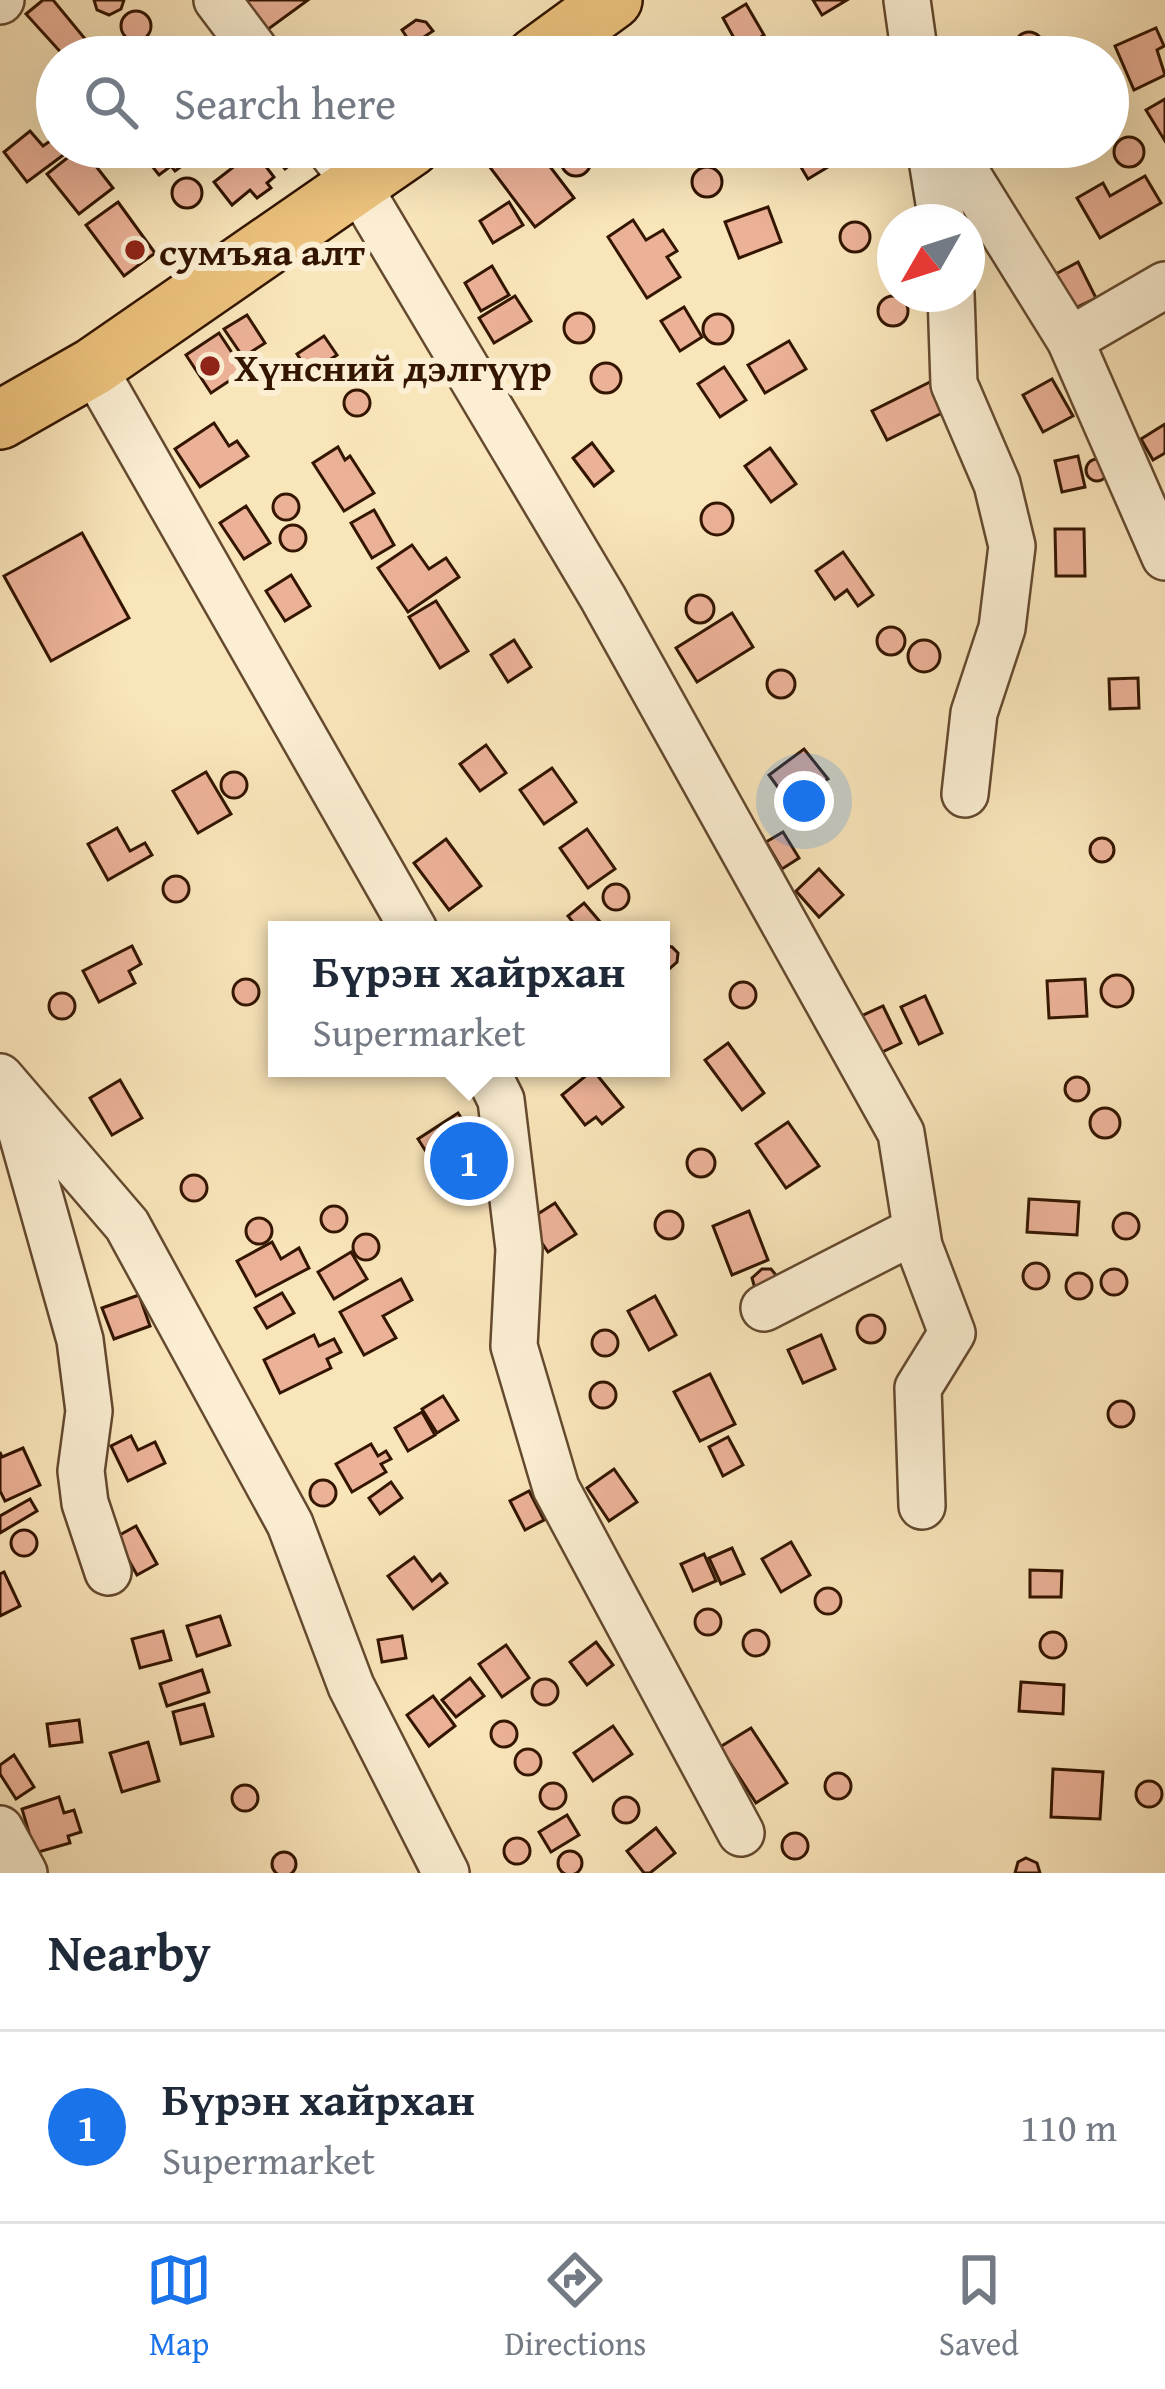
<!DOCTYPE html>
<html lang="en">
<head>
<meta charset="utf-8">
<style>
  :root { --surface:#fff; --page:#f2f2f3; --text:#1f2937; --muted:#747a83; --line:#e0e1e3; --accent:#1a73e8 }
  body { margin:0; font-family:"Gentium Book Plus",serif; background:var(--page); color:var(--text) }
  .compass { position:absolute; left:877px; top:204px; width:108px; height:108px; border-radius:50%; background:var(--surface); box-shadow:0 12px 48px #0002; rotate:231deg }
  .you { position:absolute; left:804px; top:801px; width:42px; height:42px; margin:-30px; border:9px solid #fff; border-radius:50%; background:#1a73e8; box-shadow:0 0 0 18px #1a73e833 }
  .badge { display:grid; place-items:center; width:78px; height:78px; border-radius:50%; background:var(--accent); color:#fff; font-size:39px; font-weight:700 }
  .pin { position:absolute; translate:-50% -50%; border:6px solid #fff; box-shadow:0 3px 12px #0006 }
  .popup { position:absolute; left:268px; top:921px; width:402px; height:156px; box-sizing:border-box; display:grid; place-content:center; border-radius:0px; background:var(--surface); filter:drop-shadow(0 3px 9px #0005); font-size:39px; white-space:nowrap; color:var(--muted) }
  .popup b { font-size:45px; color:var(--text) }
  .popup::after { content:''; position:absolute; left:50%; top:100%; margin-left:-24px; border:24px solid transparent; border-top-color:var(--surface) }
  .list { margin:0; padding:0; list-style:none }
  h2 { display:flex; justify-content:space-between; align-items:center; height:156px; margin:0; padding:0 48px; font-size:51px }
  h2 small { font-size:39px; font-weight:400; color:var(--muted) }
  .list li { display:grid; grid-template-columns:78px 1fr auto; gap:36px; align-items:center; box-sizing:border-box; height:192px; padding:0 48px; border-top:3px solid var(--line) }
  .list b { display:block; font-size:45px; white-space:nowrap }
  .list p { margin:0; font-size:39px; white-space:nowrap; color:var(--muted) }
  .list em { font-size:39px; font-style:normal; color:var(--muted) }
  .icon { flex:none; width:66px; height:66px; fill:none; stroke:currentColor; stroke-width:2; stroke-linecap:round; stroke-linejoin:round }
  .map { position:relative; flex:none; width:1165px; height:1873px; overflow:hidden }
  .search { position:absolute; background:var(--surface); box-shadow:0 12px 48px #0002; left:36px; right:36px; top:36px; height:132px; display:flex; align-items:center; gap:30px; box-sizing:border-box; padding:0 42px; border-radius:66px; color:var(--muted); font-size:45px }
  .sheet { height:348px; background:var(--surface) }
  nav { display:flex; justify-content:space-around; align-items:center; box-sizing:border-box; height:168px; border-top:3px solid var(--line); background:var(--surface); font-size:33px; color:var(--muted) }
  nav a { display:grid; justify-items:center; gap:6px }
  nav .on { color:var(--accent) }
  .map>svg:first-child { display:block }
</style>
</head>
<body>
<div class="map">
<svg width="1165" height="1873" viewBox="0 0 1165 1873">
  <rect width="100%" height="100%" fill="#f9e5ba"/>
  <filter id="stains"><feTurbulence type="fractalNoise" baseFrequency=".00167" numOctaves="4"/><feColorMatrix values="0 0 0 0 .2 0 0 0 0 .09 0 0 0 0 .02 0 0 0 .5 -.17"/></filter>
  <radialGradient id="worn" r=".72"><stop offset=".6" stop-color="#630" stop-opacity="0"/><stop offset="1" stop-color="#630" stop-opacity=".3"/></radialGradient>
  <g fill="#ecb298" stroke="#331500" stroke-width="3">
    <path d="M43,0H53L86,40L65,57L26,14Z"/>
    <path d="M94,0H124L121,9L109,15L97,10Z"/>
    <path d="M245,0H308L267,30Z"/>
    <path d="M813,0H847L822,15Z"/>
    <path d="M746,4L764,35L740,49L723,18Z"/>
    <circle cx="136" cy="26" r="15"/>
    <path d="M416,20L426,22L433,31L412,45L402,30Z"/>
    <path d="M1156,28L1164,46L1157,50L1165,75L1134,90L1115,46Z"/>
    <circle cx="1029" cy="46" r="14"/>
    <path d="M993,39L1003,42L1009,57H978L980,46Z"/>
    <path d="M1165,99V141L1146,110Z"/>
    <path d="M30,131L43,146L53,139L66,153L27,182L4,152Z"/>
    <circle cx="1129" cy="152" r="15"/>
    <circle cx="576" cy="161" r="15"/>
    <path d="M81,147L113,188L79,214L47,174Z"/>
    <path d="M137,147H185L188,151L181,157L186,163L175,171L171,166L159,175Z"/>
    <path d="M267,147H292L300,157L285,169Z"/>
    <path d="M498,147H535L574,198L535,227L483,158Z"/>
    <path d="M789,147H830L838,161L808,179Z"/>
    <path d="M254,151L274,177L267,183L271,188L257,198L250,190L232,205L214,182Z"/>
    <circle cx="707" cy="182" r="15"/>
    <path d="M1145,176L1161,203L1100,238L1077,198L1103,183L1110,196Z"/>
    <circle cx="187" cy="193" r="15"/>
    <path d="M118,202L155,253L124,276L86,225Z"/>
    <path d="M509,202L523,225L493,243L480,221Z"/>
    <path d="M768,207L781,242L739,258L725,222Z"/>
    <path d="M633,220L646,240L663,230L677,251L667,257L680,277L647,298L608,237Z"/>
    <circle cx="855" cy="237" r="15"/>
    <path d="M1078,262L1096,298L1071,310L1054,275Z"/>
    <path d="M492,266L509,295L481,311L465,283Z"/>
    <circle cx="893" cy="311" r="15"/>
    <path d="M515,296L531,321L494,343L479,318Z"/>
    <path d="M684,307L702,337L680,351L661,321Z"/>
    <circle cx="579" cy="328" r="15"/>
    <circle cx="718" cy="329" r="15"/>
    <path d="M247,315L265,343L243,357L224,329Z"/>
    <path d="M219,333L244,371L211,393L186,355Z"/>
    <path d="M324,336L337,355L309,373L297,354Z"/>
    <path d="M789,341L806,369L765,393L748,365Z"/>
    <circle cx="606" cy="378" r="15"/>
    <path d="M724,367L746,400L720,417L698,384Z"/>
    <path d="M1052,379L1073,416L1043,432L1023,395Z"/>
    <path d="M930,382L944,412L887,440L872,411Z"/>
    <circle cx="357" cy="403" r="13"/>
    <path d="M214,423L229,446L237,441L248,456L200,487L175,449Z"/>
    <path d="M1165,424V453L1153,460L1141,439Z"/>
    <path d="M592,443L613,471L594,486L573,458Z"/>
    <path d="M338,447L345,460L350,456L374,493L344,511L313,463Z"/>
    <path d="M770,448L796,484L771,502L745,466Z"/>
    <path d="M1078,456L1085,487L1062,492L1055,461Z"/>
    <circle cx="1097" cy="470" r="11"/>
    <circle cx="286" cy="507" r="13"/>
    <circle cx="717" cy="519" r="16"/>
    <path d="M246,506L270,543L244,559L220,523Z"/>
    <path d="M374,510L394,545L372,558L351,523Z"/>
    <circle cx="293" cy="538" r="13"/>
    <path d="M1055,529H1084L1085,576H1056Z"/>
    <path d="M82,533L129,618L51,661L4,576Z"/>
    <path d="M412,545L429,569L446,558L459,577L408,612L378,568Z"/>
    <path d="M843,552L873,595L858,606L847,590L835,599L816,571Z"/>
    <path d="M291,575L310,606L285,621L266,591Z"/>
    <circle cx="700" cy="609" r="14"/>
    <path d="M436,601L468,651L440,668L409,617Z"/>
    <path d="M732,613L753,647L697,682L676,648Z"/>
    <circle cx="891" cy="641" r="14"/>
    <path d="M514,640L531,667L508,682L491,655Z"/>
    <circle cx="924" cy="656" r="16"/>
    <circle cx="781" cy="684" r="14"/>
    <path d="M1138,678L1139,708L1110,709L1109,679Z"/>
    <path d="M486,745L506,773L480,791L460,764Z"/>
    <path d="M804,749L828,779L790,804L769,775Z"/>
    <path d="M552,768L576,802L544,824L520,790Z"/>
    <path d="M206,772L231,814L198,833L173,791Z"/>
    <circle cx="234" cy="785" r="13"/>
    <path d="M117,828L130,851L145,843L152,855L108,880L88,844Z"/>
    <path d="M587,829L615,869L588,888L560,848Z"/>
    <path d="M783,832L799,858L782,869L766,842Z"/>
    <circle cx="1102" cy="850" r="12"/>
    <path d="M446,839L481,886L449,910L414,863Z"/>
    <path d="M819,869L843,895L819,917L796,891Z"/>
    <circle cx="176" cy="889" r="13"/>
    <circle cx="616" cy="897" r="13"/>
    <path d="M584,903L607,930H579L568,916Z"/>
    <path d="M661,945L672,947L678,953L677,962L668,970H661Z"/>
    <path d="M132,946L141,964L129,971L135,983L99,1002L83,971Z"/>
    <circle cx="1117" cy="991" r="16"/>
    <path d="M1085,979L1087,1016L1049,1018L1047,981Z"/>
    <circle cx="246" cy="992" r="13"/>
    <circle cx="743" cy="995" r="13"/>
    <circle cx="62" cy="1006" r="13"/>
    <path d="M925,996L942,1033L919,1044L901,1007Z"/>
    <path d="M883,1006L901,1043L878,1054L859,1017Z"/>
    <path d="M728,1043L764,1093L742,1110L705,1060Z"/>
    <path d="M593,1070L623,1107L602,1124L596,1117L585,1125L562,1095Z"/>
    <circle cx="1077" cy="1089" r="12"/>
    <path d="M120,1080L142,1118L112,1135L90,1098Z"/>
    <circle cx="1105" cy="1123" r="15"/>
    <path d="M458,1113L482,1149L441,1175L418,1139Z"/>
    <path d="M788,1122L819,1166L786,1188L756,1144Z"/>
    <circle cx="701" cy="1163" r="14"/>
    <circle cx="194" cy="1188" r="13"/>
    <path d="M1029,1199L1079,1202L1077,1235L1027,1232Z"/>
    <path d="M555,1203L576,1234L548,1252L527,1221Z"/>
    <circle cx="334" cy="1219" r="13"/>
    <path d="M749,1211L768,1260L732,1275L713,1226Z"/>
    <circle cx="669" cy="1225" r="14"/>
    <circle cx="1126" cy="1226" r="13"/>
    <circle cx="259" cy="1231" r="13"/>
    <circle cx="366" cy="1247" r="13"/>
    <path d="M272,1242L281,1259L299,1248L309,1268L256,1296L237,1261Z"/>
    <path d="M351,1252L367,1279L334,1299L318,1272Z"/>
    <circle cx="1036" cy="1276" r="13"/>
    <path d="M762,1269H771L780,1280L756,1292L752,1278Z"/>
    <circle cx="1114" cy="1282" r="13"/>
    <circle cx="1079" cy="1286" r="13"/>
    <path d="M401,1279L412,1300L383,1316L396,1338L364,1355L340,1312Z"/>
    <path d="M282,1293L294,1313L267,1328L255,1308Z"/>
    <path d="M139,1295L150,1326L114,1339L102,1308Z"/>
    <path d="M655,1296L676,1335L649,1350L628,1311Z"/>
    <circle cx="871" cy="1329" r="14"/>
    <circle cx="605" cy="1343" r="13"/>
    <path d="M314,1335L319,1346L334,1339L341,1352L327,1359L331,1368L280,1393L264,1360Z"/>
    <path d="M821,1335L835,1369L803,1383L788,1350Z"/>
    <path d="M710,1374L735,1424L700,1441L674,1392Z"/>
    <circle cx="603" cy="1395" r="13"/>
    <path d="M443,1396L458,1420L437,1433L422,1409Z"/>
    <circle cx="1121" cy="1414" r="13"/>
    <path d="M422,1412L435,1435L408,1451L395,1428Z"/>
    <path d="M131,1436L138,1450L155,1442L165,1463L128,1481L111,1446Z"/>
    <path d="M728,1437L743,1465L723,1476L709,1447Z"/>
    <path d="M371,1444L378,1456L386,1451L391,1459L381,1464L386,1472L352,1492L336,1464Z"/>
    <path d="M23,1448L40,1485L5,1501L0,1491V1452L2,1457Z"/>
    <path d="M614,1469L637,1502L609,1521L587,1488Z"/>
    <circle cx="323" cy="1493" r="13"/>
    <path d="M391,1482L402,1498L380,1514L369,1498Z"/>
    <path d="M529,1491L544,1520L525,1530L510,1501Z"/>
    <path d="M30,1499L37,1511L0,1533V1516Z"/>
    <path d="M136,1526L157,1564L137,1575L116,1537Z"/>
    <circle cx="24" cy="1543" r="13"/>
    <path d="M791,1542L810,1575L781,1592L762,1559Z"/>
    <path d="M732,1548L744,1574L721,1584L709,1558Z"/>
    <path d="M704,1554L716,1581L693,1591L681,1564Z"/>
    <path d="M414,1557L432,1581L440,1574L447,1583L413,1609L388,1576Z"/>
    <path d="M1030,1570L1062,1571L1061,1597H1030Z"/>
    <path d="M4,1572L20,1606L0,1616V1574Z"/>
    <circle cx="828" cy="1601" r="13"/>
    <circle cx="708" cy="1622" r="13"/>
    <path d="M220,1616L230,1645L197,1656L187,1626Z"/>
    <circle cx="756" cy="1643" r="13"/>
    <path d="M163,1631L171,1660L140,1668L132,1639Z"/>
    <circle cx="1053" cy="1645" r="13"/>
    <path d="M402,1636L406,1658L382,1662L378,1640Z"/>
    <path d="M596,1642L613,1665L587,1685L570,1662Z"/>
    <path d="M506,1645L529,1678L502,1697L479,1664Z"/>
    <path d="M202,1670L209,1692L167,1706L160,1684Z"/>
    <path d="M470,1678L484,1696L456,1717L442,1700Z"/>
    <circle cx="545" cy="1692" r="13"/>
    <path d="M1021,1682L1064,1685L1063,1714L1019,1711Z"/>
    <path d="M433,1696L455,1726L429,1746L407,1715Z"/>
    <path d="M204,1704L213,1736L181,1744L173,1712Z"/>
    <path d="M79,1720L82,1742L50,1746L47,1724Z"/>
    <circle cx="504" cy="1734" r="13"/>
    <path d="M613,1726L632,1754L593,1781L574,1753Z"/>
    <path d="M751,1728L787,1783L756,1803L720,1747Z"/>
    <path d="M148,1742L159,1781L122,1792L110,1753Z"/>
    <circle cx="528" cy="1762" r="13"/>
    <path d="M14,1755L34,1787L16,1799L0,1774V1765Z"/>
    <path d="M1053,1769L1103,1772L1100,1819L1051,1817Z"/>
    <circle cx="838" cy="1786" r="13"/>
    <circle cx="1149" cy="1794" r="13"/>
    <circle cx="553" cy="1796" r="13"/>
    <circle cx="245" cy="1798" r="13"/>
    <path d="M59,1797L64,1813L74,1810L81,1832L68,1836L70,1843L35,1853L22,1809Z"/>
    <circle cx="626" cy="1810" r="13"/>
    <path d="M567,1815L579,1835L551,1852L539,1832Z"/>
    <path d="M656,1828L675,1853L650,1873H644L627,1851Z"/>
    <circle cx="795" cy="1846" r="13"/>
    <circle cx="517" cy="1851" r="13"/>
    <circle cx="570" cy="1863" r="12"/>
    <circle cx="284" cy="1864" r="12"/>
    <path d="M1026,1858L1037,1863L1040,1873H1015L1018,1862Z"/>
  </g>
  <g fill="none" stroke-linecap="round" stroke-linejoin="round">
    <g stroke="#64492e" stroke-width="50">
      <g id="minor">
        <path d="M217,0L260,57"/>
        <path d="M907,0L915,57"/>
        <path d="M0,1L1,0"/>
        <path d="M328,147L358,186L603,598L901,1133L919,1246L952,1333L918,1388L922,1506"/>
        <path d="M930,147L942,222"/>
        <path d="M950,147L1070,340L1165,557"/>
        <path d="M951,294L954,384L997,484L1012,546L1002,628L974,713L965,794"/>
        <path d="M1070,340L1165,285"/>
        <path d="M93,367L414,930"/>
        <path d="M485,1068L501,1100L519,1249L514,1346L556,1488L741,1833"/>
        <path d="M0,1077L127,1225L290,1524L351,1686L446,1873"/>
        <path d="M13,1102L80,1340L89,1411L81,1471L85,1503L108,1572"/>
        <path d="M764,1308L916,1230"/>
        <path d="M0,1829L24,1873"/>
      </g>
    </g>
    <g stroke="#331500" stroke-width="62">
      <g id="major">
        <path d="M535,57L613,0"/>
        <path d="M0,420L93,367L411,147"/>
      </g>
    </g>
    <use href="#minor" stroke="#fbeed2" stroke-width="45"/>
    <use href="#major" stroke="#ecc27d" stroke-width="57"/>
  </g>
  <g fill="#8f2418" stroke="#fbeed2" stroke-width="4.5">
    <circle cx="135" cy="250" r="12"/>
    <circle cx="210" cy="366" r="12"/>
  </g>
  <g text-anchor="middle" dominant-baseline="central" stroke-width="12" stroke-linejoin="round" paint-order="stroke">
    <g font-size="39" font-weight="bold" fill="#331500" stroke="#fbeed2" text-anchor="start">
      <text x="159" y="250">сумъяа алт</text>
      <text x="234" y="366">Хүнсний дэлгүүр</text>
    </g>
  </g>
  <rect width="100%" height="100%" filter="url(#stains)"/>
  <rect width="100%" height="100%" fill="url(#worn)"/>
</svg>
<svg class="compass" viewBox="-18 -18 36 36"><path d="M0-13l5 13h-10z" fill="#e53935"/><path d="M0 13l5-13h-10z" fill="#747a83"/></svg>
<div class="you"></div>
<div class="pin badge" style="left:469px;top:1161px">1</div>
<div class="popup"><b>Бүрэн хайрхан</b>Supermarket</div>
<div class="search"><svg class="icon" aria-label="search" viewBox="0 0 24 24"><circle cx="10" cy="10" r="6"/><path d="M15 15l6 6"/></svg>Search here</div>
</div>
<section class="sheet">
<h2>Nearby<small></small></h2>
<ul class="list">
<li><span class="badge">1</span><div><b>Бүрэн хайрхан</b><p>Supermarket</p></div><em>110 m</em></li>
</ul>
</section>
<nav>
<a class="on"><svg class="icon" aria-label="map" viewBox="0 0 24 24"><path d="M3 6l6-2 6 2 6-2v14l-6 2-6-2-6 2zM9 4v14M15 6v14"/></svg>Map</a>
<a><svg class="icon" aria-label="directions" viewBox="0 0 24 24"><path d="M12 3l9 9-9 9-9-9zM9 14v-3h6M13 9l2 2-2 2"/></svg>Directions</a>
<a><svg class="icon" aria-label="saved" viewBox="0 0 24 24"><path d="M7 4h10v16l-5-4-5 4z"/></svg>Saved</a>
</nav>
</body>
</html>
